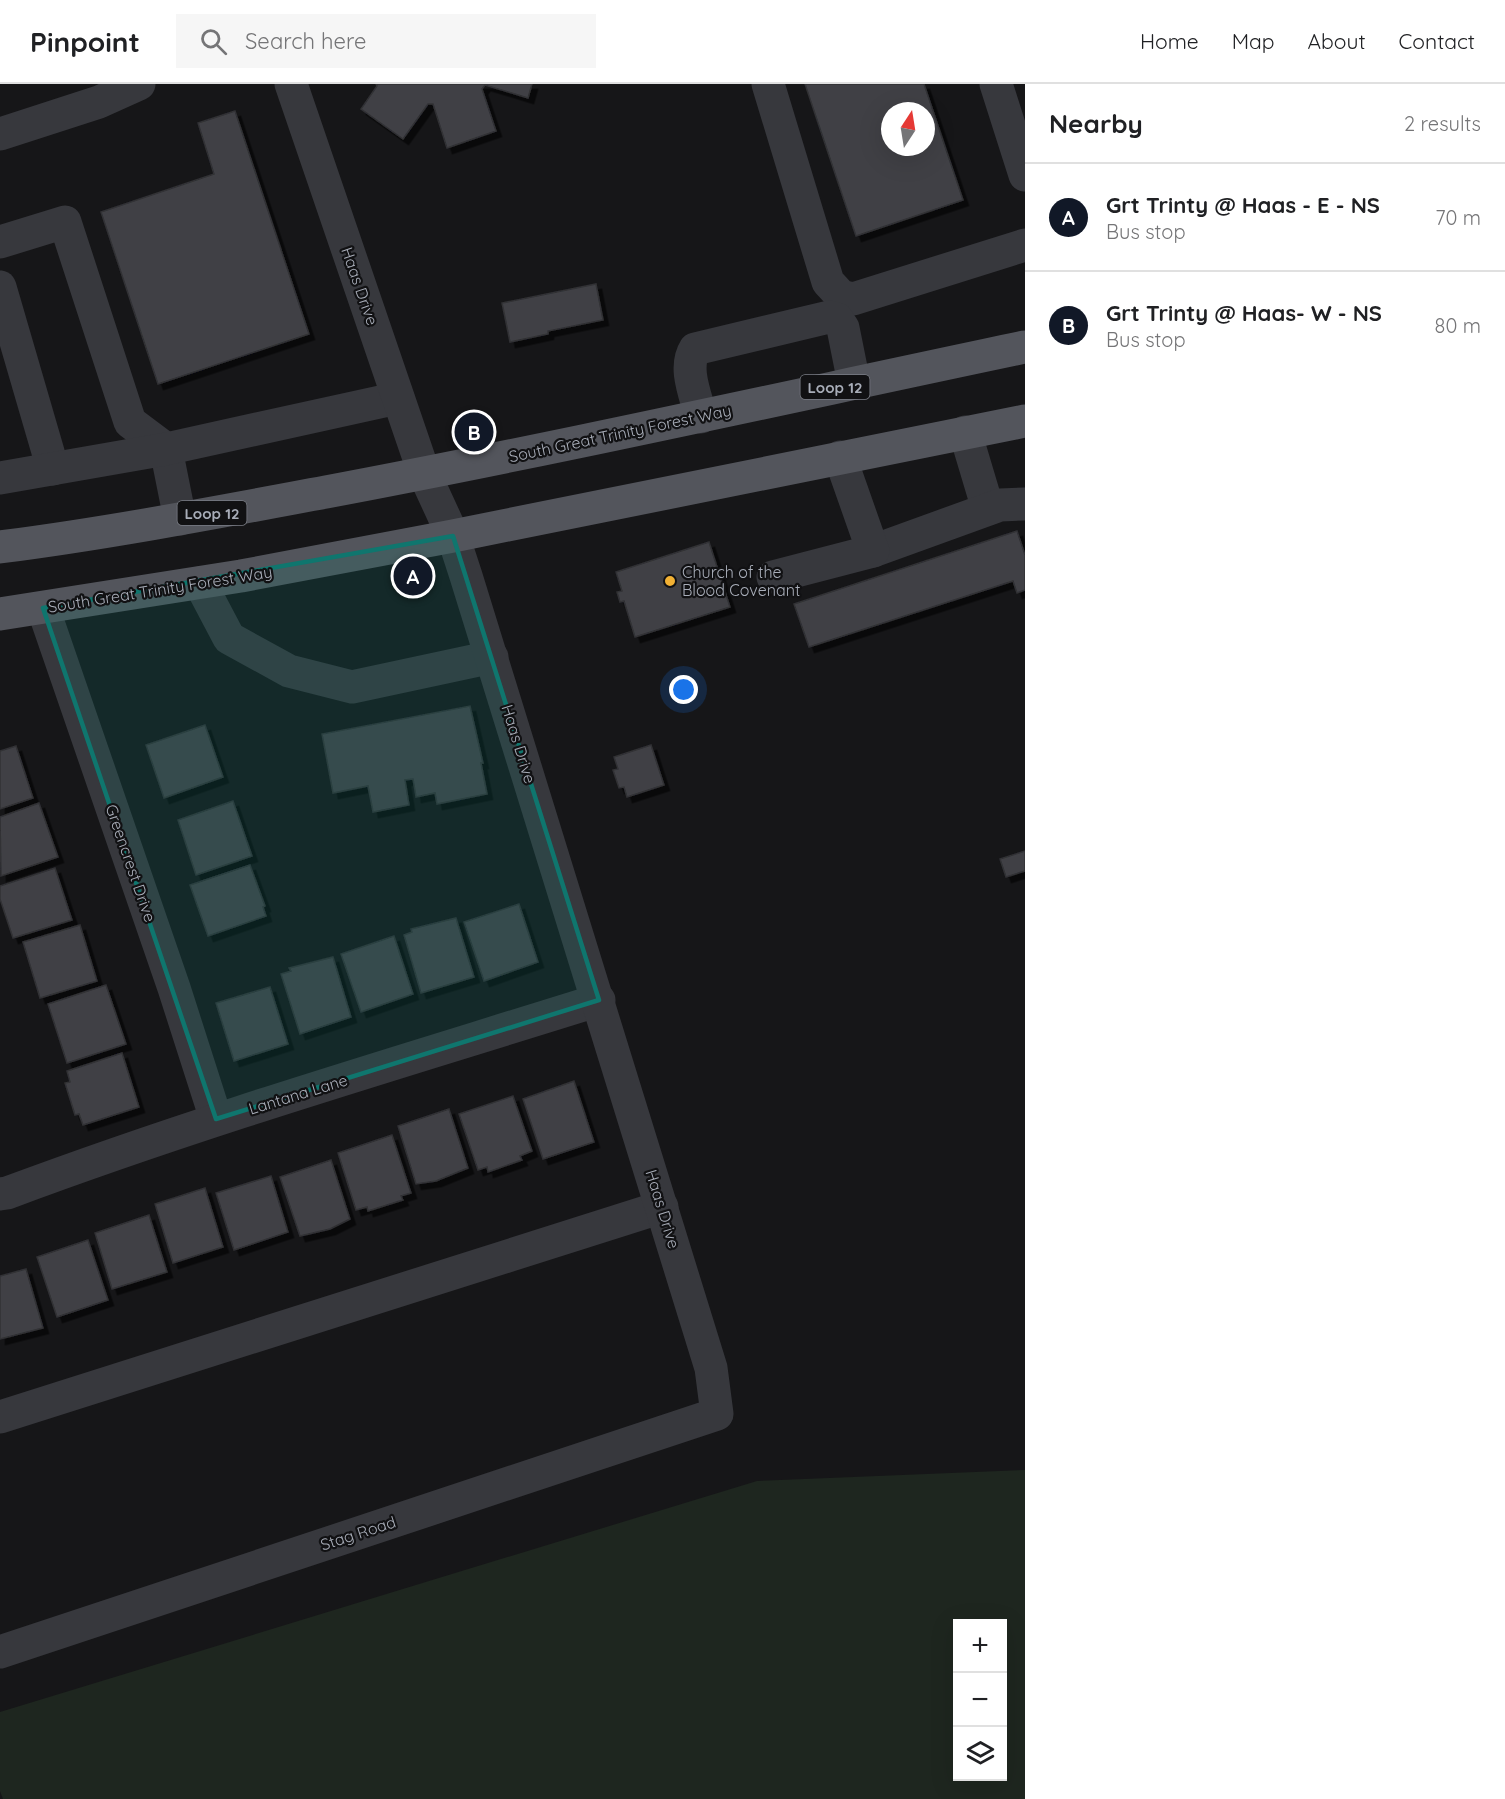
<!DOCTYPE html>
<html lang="en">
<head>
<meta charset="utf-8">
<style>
  :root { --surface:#fff; --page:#f6f6f6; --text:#202124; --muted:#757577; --line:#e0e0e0; --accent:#111827 }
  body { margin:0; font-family:Quicksand,sans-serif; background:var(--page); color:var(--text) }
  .controls { position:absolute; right:18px; bottom:18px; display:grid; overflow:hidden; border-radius:0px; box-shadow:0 6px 24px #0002 }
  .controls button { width:54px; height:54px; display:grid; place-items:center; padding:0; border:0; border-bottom:2px solid var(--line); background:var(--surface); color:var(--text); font:30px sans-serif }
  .compass { position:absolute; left:881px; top:18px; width:54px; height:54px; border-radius:50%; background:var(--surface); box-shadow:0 6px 24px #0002; rotate:12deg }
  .you { position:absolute; left:684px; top:606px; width:21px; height:21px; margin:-15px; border:4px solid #fff; border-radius:50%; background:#1a73e8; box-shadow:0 0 0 9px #1a73e833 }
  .badge { display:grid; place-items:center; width:39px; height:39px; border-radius:50%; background:var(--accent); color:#fff; font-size:20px; font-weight:700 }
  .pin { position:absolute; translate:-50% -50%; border:3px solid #fff; box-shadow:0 2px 6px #0006 }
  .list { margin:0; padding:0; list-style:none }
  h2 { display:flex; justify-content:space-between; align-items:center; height:78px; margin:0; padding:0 24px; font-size:26px }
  h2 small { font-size:20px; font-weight:400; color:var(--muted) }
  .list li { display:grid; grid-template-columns:39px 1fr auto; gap:18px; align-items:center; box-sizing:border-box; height:108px; padding:0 24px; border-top:2px solid var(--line) }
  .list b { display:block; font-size:22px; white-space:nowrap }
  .list p { margin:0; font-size:20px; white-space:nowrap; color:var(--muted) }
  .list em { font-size:20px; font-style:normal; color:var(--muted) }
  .icon { flex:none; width:33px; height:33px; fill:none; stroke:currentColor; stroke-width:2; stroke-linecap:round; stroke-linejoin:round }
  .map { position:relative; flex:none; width:1025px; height:1715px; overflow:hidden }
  header { display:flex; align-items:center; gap:36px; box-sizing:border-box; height:84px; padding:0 30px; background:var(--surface); border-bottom:2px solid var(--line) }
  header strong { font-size:28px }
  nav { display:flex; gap:33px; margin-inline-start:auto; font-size:21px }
  .search { width:420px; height:54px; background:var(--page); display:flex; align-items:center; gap:15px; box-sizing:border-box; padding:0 21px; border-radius:0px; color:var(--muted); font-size:22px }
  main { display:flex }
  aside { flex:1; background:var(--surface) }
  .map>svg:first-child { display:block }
</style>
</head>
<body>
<header>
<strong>Pinpoint</strong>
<div class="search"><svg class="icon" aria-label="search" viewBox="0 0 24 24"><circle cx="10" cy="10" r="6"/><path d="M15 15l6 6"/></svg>Search here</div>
<nav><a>Home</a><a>Map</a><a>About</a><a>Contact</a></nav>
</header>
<main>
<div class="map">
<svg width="1025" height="1715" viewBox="0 0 1025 1715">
  <defs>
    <filter id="shadow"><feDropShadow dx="5.5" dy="5.5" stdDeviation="0" flood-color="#0009"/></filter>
  </defs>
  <rect width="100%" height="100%" fill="#161618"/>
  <path fill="#1e261f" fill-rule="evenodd" d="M1025,1386V1715H3L0,1707V1628L757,1397ZM958,1540H1002V1692H958Z"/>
  <g fill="#404145" stroke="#303034" stroke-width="1.5" fill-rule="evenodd" filter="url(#shadow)">
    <path d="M376,0H532L528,14L485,1L482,5L496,47L447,64L433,20H428L403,55L361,25L377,2Z"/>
    <path d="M805,0H924L963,116L856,152ZM890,27H926V63H890Z"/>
    <path d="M235,27L309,250L158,300L101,128L214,90L198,39Z"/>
    <path d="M596,200L603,236L548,247V250L510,258L502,219Z"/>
    <path d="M1017,447L1025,471V506L1017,509L1013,497L809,563L794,520Z"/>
    <path d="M709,458L730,523L635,553L624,517L620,518L617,508L622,507L616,488Z"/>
    <path d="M470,622L483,679H481L487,710L437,720L435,709L416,713L413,695L405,696L409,721L373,728L368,702L333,709L322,650Z"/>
    <path d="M205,641L223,693L164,714L146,661Z"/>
    <path d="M651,661L664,701L627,713L624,703L619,704L613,686L618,685L614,673Z"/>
    <path d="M16,662L33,714L0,725V667Z"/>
    <path d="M233,717L252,772L196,791L178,736Z"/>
    <path d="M39,719L58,773L1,792L0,733Z"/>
    <path d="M1025,767V787L1006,793L1000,775Z"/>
    <path d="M250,781L265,822L263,823L266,832L208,852L190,801Z"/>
    <path d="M55,784L72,836L13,854L0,815V802Z"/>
    <path d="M519,820L538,878L484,897L464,838Z"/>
    <path d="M456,834L474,893L421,909L404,851L412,848L411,845Z"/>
    <path d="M80,841L97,897L40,914L23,858Z"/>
    <path d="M394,852L413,910L361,928L341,870Z"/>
    <path d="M333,873L351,933L300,950L281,890L291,887L289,884Z"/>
    <path d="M106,901L126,960L67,979L48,920Z"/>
    <path d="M270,903L288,960L234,977L216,919Z"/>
    <path d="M122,969L139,1023L83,1041L79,1030L75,1031L65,999L70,998L67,987Z"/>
    <path d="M574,997L594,1058L543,1075L523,1015Z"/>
    <path d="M513,1012L532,1067L520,1072L522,1076L488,1088L487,1083L478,1086L459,1030Z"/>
    <path d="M449,1025L468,1084L436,1097L416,1100L398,1042Z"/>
    <path d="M392,1051L411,1109L401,1112L403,1116L368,1127L367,1123L356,1126L338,1069Z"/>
    <path d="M331,1076L350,1135L330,1145L300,1152L280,1093Z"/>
    <path d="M271,1092L288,1148L234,1166L216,1109Z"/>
    <path d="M205,1104L223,1163L173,1179L155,1120Z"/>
    <path d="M149,1131L167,1188L112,1205L95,1149Z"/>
    <path d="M88,1156L108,1216L57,1233L37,1173Z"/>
    <path d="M26,1185L43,1244L0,1255V1192Z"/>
  </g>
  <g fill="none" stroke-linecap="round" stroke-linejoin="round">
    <g stroke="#37383d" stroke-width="33">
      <path d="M768,0L828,198L841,212L853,215L1025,161"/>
      <path d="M996,0L1025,91"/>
      <path d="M0,50L99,18L139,0"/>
      <path d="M0,158L65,138L130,338L166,365L180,435"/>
      <path d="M0,203L53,385"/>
      <path d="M701,333C696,312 683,284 695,265L829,233L837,235L843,244L854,299"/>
      <path d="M965,348L988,425"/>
      <path d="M0,394L166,365L398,314"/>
      <path d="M873,467L1000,421L1025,420"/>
      <path d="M773,493L873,467L840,373"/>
      <path d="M200,499L229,554L289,587L352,603L492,573"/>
      <path d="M43,524L174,904L216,1035"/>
      <path d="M0,1110L7,1109C202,1036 401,978 599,916"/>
      <path d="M0,1333L662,1123"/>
      <path d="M0,1568L717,1330L711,1284L466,492L453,452L424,389L291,0"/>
    </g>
    <g stroke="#53555c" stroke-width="33">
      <path d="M0,463C109,449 218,428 326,408C560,364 792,312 1025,263"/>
      <path d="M0,530L241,492L453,452L1025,337"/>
    </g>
  </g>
  <path fill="#0f766e" fill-opacity="0.2" stroke="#0f766e" stroke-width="4.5" stroke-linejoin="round" d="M453,452L599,916L216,1035L43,524Z"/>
  <circle fill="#f2b134" stroke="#111113" stroke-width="2" cx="670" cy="497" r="6"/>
  <g text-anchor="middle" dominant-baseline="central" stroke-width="4.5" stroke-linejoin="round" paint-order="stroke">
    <g fill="#111113" stroke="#7b7e86" stroke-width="1.5">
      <rect x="800.5" y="291" width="69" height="24" rx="4.5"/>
      <rect x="177.5" y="417" width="69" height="24" rx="4.5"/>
    </g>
    <g font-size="15" font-weight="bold" fill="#a8adb8">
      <text x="835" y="303">Loop 12</text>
      <text x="212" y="429">Loop 12</text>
    </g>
    <g font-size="16" fill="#a8adb8" stroke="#111113">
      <text transform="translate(360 202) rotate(71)">Haas Drive</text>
      <text transform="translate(620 349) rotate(-12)">South Great Trinity Forest Way</text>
      <text transform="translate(160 505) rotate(-9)">South Great Trinity Forest Way</text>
      <text transform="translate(519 660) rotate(73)">Haas Drive</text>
      <text transform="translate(131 779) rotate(71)">Greencrest Drive</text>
      <text transform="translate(298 1010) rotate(-17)">Lantana Lane</text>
      <text transform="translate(663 1125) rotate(73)">Haas Drive</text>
      <text transform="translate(358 1449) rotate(-18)">Stag Road</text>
    </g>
    <g font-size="16" fill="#a8adb8" stroke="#111113" text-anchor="start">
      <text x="682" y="488">Church of the<tspan x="682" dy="18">Blood Covenant</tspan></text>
    </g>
  </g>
</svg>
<div class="controls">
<button>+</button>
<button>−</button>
<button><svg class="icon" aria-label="layers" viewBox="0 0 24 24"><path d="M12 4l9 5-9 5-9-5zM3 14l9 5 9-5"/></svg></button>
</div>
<svg class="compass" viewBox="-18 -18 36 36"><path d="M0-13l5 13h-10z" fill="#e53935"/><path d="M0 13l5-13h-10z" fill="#757577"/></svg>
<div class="you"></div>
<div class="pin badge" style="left:413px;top:492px">A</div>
<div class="pin badge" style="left:474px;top:348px">B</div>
</div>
<aside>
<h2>Nearby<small>2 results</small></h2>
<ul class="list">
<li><span class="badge">A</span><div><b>Grt Trinty @ Haas - E - NS</b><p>Bus stop</p></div><em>70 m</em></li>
<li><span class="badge">B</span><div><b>Grt Trinty @ Haas- W - NS</b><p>Bus stop</p></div><em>80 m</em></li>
</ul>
</aside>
</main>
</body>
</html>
